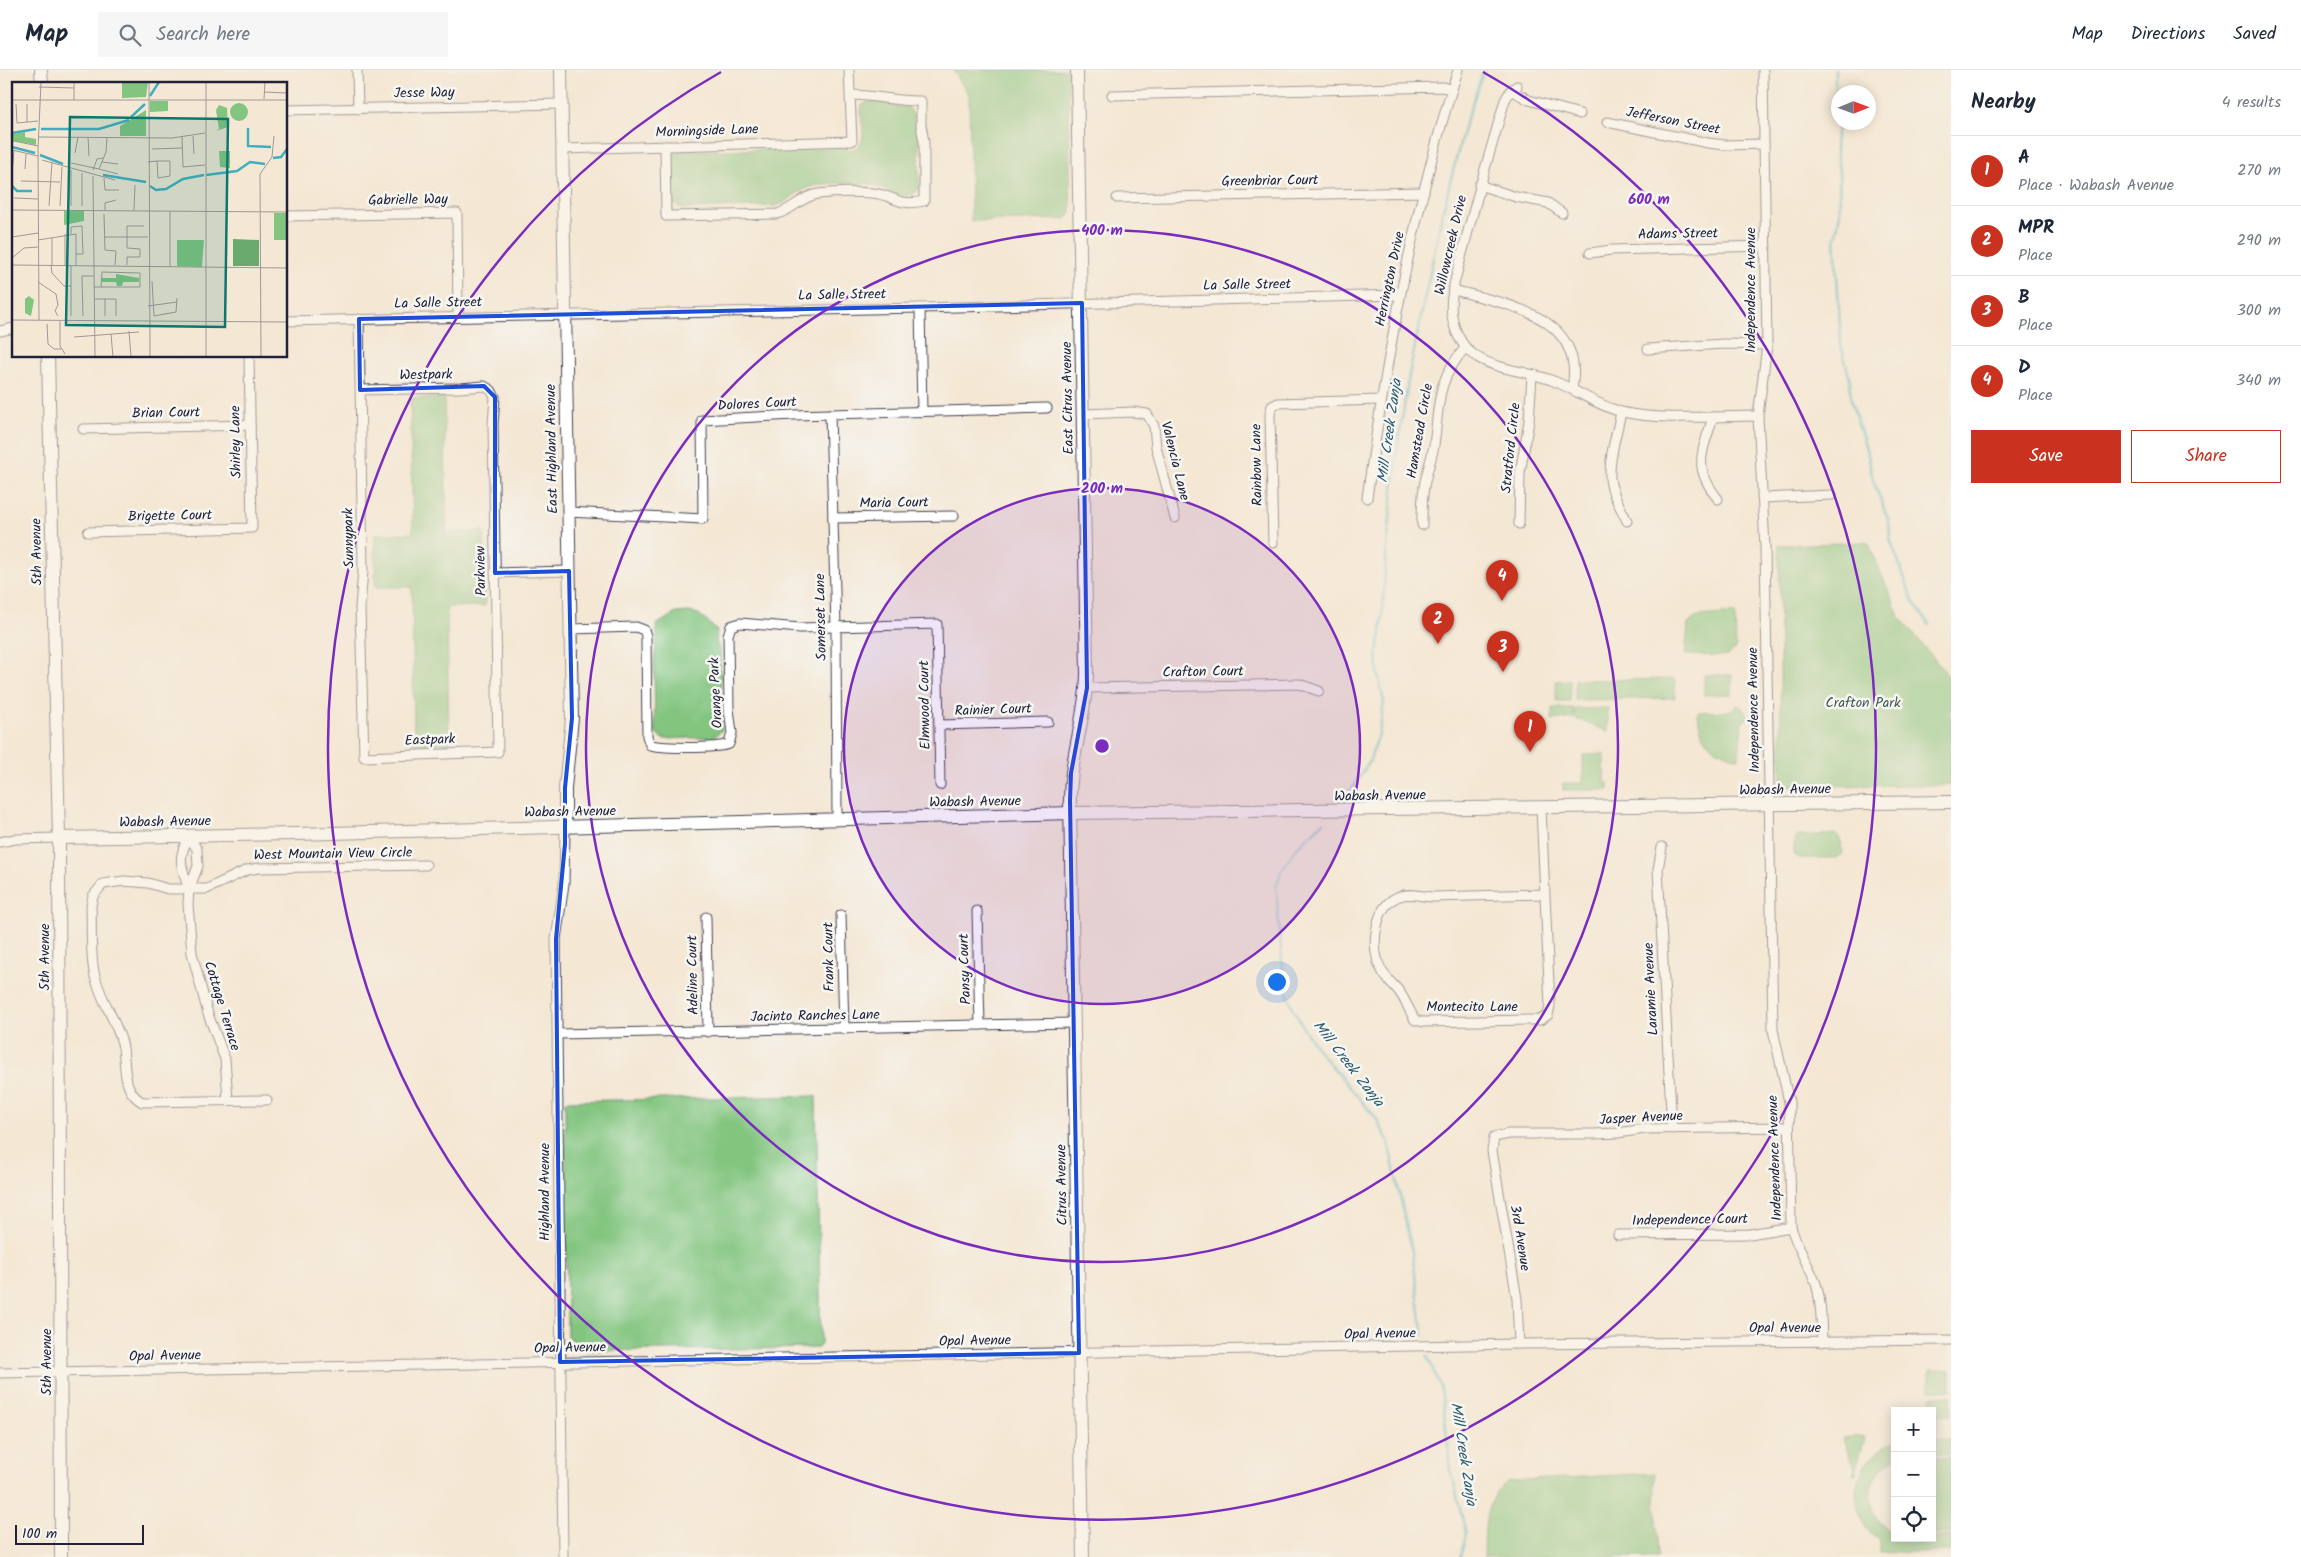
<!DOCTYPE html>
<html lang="en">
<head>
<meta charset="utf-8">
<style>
  :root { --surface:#fff; --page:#f6f6f7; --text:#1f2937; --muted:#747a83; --line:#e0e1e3; --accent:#c8321e }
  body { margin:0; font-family:Kalam,sans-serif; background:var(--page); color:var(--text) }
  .controls { position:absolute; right:15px; bottom:15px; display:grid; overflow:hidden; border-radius:0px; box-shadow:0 2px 12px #0003 }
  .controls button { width:45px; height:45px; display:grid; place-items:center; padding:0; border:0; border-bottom:1px solid var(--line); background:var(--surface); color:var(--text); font:25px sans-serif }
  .compass { position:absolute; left:1831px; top:15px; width:45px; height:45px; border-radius:50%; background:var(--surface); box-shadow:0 2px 12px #0003; rotate:89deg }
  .scale { position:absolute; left:15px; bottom:12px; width:129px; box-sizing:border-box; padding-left:5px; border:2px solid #22223b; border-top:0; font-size:14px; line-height:18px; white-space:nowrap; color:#22223b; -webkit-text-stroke:4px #f6f6f2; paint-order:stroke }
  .you { position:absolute; left:1276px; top:911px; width:18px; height:18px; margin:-12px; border:4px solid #fff; border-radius:50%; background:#1a73e8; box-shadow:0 0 0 8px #1a73e833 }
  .badge { display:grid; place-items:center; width:32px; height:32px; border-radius:50%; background:var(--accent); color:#fff; font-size:16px; font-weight:700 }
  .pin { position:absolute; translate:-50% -41px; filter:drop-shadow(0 1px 2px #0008) }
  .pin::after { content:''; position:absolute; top:26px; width:18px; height:15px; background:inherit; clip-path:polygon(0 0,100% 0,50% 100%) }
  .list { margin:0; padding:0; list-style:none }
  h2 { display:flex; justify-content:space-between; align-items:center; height:65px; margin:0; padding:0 20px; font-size:21px }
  h2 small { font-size:16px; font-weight:400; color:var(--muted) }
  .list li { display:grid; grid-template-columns:32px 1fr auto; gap:15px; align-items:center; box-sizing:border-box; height:70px; padding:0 20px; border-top:1px solid var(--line) }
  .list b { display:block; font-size:19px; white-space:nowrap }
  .list p { margin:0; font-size:16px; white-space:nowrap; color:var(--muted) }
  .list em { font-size:16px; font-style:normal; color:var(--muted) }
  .actions { display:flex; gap:10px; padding:15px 20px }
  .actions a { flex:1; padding:11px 0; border:1px solid var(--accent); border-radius:0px; text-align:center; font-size:18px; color:var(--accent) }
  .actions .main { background:var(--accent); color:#fff }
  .icon { flex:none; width:28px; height:28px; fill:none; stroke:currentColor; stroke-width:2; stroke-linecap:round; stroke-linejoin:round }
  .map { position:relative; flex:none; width:1951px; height:1487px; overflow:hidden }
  header { display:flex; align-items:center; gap:30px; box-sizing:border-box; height:70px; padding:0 25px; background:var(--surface); border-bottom:1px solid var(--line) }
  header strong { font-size:24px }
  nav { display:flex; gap:28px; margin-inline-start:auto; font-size:18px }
  .search { width:350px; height:45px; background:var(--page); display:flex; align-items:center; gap:12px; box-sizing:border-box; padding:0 18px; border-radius:0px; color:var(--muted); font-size:19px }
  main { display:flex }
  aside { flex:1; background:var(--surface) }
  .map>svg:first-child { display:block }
</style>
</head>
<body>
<header>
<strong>Map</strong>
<div class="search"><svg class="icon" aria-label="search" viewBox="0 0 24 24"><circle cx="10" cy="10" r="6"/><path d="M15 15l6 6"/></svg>Search here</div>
<nav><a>Map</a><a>Directions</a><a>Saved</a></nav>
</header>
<main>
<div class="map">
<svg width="1951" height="1487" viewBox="0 0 1951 1487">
  <rect width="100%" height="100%" fill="#f6f6f2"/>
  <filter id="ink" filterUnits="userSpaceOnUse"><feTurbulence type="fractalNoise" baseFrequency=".02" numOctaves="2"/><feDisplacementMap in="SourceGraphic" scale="10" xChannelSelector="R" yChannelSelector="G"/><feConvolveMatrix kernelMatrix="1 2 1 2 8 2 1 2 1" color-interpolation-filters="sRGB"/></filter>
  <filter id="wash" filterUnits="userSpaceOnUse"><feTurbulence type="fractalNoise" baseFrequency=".0096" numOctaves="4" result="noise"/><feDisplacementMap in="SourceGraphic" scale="20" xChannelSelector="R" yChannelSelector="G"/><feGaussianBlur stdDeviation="1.12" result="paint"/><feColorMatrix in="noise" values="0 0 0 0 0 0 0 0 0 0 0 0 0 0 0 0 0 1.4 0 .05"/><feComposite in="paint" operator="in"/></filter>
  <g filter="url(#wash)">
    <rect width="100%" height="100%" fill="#f4e7d4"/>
    <g fill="#82c57f" stroke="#52745d">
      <path d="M953,0H1068L1071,143L1066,149L971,151L969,25Z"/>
      <path d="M875,31L896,37H907C922,45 919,100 919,117C913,137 882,115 868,114C849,113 820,111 803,120C793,125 787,132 777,136L684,139L672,133C669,122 667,86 678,81L836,78L851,80C873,72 857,51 862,35L868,32Z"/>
      <path d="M410,328H444L447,463L484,461L485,536L447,537L449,674H414L412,517H375V464L413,463Z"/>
      <path d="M1868,472L1899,546L1951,609V715L1784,716L1781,711L1779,475Z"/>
      <path d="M689,542L699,544L717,561L716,571L720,582L722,660L714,667L664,669L659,667L655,662L654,592L657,568L656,555L676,543Z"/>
      <path d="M1735,543L1736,577L1728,586L1685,585L1688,554L1697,546Z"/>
      <path d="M1704,605H1732V624L1704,625Z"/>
      <path d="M1675,609V628L1575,630V610Z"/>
      <path d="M1570,610V631H1556V611Z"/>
      <path d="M1737,635C1745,638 1748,641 1748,649L1742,652L1739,688C1712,681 1699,670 1698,642L1731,641Z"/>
      <path d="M1552,638H1573L1574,646L1575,639L1608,638V662L1574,648L1552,650Z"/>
      <path d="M1604,684L1605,713H1609V720H1563V713H1583V685Z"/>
      <path d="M1836,764L1841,769L1842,784L1837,788H1798L1794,785V770L1798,766Z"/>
      <path d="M816,1026L821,1275L818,1278L587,1281L567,1266L565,1031Z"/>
      <rect x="1930" y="1300" width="21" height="20"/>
      <path d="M1951,1325V1345L1932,1346L1931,1326Z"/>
      <path d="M1856,1366L1865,1368L1856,1400L1857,1404H1853L1854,1400L1843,1368Z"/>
      <path d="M1932,1369H1951V1383L1932,1384Z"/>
      <path d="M1895,1372V1387C1864,1405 1861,1447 1895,1464V1468L1951,1466V1481L1879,1483V1471C1843,1442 1852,1388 1895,1372Z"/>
      <path d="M1932,1387H1951V1463L1932,1464Z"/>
      <path d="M1654,1403L1658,1487H1484C1485,1455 1482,1433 1508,1411Z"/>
    </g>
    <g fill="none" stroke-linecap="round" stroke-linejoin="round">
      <g stroke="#41aebf" stroke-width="2.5">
        <path d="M1835,0V25L1838,40"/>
        <path d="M1839,52L1835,73L1839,101L1840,143L1835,169L1841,274L1850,310L1851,331L1868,385L1873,410L1889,452L1890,469L1913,531L1929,555"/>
        <path d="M1348,725L1369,692L1379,664L1384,632L1378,604L1377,581L1381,564L1386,487L1397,382L1409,305L1442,144L1465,54L1484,0"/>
        <path d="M1324,752L1297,777L1281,801L1276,818L1284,913L1293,939L1306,962L1318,980L1376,1048L1388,1071L1412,1181L1423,1265"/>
        <path d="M1427,1286L1441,1318L1451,1400L1466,1464L1460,1487"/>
      </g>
    </g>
  </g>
  <g filter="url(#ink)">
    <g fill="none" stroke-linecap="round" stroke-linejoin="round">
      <g stroke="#424052" stroke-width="11">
        <g id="street">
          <path d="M357,0L358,39"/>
          <path d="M1763,0L1767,275L1758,346L1765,477L1773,960L1789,1032L1791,1157C1797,1178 1809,1195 1816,1214C1822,1233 1821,1253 1822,1272"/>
          <path d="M1517,16L1511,20L1505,30C1490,80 1476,130 1463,180C1458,202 1447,228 1453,251C1465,304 1517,295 1556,312C1578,321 1598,336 1622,342C1661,351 1717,346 1758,346"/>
          <path d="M1511,20L1529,30L1580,44"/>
          <path d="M1112,25L1443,17L1452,20"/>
          <path d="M286,40L562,34"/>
          <path d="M1607,52L1708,73L1725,75L1764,74"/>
          <path d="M665,76L666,146L777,144C793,140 802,126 818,124C835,122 855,122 872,123C895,125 897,137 924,131V72L921,55V31C897,32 875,25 851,25"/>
          <path d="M562,79L852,71L849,0"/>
          <path d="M1479,115L1516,127L1548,133L1562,143"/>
          <path d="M1117,128L1424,122"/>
          <path d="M286,146L457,143L458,247"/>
          <path d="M1590,183L1611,180L1766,176"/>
          <path d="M1454,220C1507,235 1586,245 1572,319"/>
          <path d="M920,238L922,342"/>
          <path d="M359,249L363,501L360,537L364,687L498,682L493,354L495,327L491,320L484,316L460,318L360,320"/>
          <path d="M286,251L920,238L1399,225"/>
          <path d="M0,261L14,258"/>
          <path d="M1648,279L1723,274L1767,275"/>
          <path d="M1621,342C1617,363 1609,386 1610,408C1611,423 1621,438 1627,451"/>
          <path d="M830,344L836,557L837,750"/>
          <path d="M1084,344L1133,342L1147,344L1154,356L1156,377L1175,448"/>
          <path d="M1713,347C1702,384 1692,396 1718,429"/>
          <path d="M83,359L250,355"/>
          <path d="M1367,428C1387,283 1413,140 1458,0"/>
          <path d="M1762,428L1832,425"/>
          <path d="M568,442L703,449L702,350L794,345L1047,338"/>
          <path d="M833,448L954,446"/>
          <path d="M1519,454L1520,403L1529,351L1532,305"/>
          <path d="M1422,455C1422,443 1422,429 1424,417C1426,403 1432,389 1434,375C1440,333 1435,313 1465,278"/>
          <path d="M88,462L252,458L249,286"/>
          <path d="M1273,473L1270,344L1272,336L1278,333L1381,330"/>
          <path d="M495,503L569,501"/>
          <path d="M571,559L636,557L644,560L646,566L647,666L650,675C664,678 715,679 729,674L732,663L729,639L728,565L731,556L740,553L800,558L937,554L940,715"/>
          <path d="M1087,618L1299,614L1319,621"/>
          <path d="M939,655L1048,652"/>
          <path d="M1541,738L1550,936L1548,945L1540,950H1531L1423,952L1415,950C1409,940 1405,929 1398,920C1390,911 1382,905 1378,892C1372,872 1375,834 1400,826C1410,822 1423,827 1434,827C1471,826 1508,825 1545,824"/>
          <path d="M0,772L15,769L59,768"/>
          <path d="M1662,777L1658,799L1672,1059"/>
          <path d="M189,820C182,797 176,789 189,767L197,779L198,796L189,820L188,834L192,883L208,944L225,989L228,1030"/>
          <path d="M977,841L980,955"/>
          <path d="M841,845L844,959"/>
          <path d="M706,847L708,962"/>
          <path d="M558,964L1073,953"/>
          <path d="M267,1030L142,1032C120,1019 127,994 122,973C115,948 99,927 94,902C90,881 92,857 91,836L93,826L103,814L124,811L148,813L168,819H207L247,800L259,798L426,795"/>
          <path d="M1618,1165L1750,1164L1791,1157"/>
          <path d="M1519,1274L1517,1229L1492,1081L1494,1067L1509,1064H1594L1618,1063L1645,1059L1789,1057"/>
          <path d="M0,1303L1519,1274L1951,1270"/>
          <path d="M563,1487L556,869L564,814L565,757"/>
        </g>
      </g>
      <g stroke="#424052" stroke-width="14">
        <g id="secondary">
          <path d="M41,0L42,14"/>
          <path d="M561,0L572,648L565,718V757"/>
          <path d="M1077,0L1087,604C1086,647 1070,687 1070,731L1083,1487"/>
          <path d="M48,286L59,768L61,1487"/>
          <path d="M59,768L296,764L1070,743L1951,732"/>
        </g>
      </g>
      <use href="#street" stroke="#fff" stroke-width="9"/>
      <use href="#secondary" stroke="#fff" stroke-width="12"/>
    </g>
  </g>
  <path d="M0 0H1951V1487H0ZM1082,233L1087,618L1071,703L1070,731L1079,1283L560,1292L556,869L565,774V718L572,648L569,501L495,503V327L484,316L360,320L359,249Z" fill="#f4e7d4" fill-opacity=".55" fill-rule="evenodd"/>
  <path fill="none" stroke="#1d4ed8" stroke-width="4" stroke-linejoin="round" d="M1082,233L1087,618L1071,703L1070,731L1079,1283L560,1292L556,869L565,774V718L572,648L569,501L495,503V327L484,316L360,320L359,249Z"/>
  <circle cx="1102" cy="676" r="258" fill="#7b2cbf" fill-opacity=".12"/>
  <g fill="none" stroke="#7b2cbf" stroke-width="2.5">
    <circle cx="1102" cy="676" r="258"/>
    <circle cx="1102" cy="676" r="516"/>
    <path d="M1483 2A774 774 0 1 1 721 2"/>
  </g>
  <g text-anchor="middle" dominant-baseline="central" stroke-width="5" stroke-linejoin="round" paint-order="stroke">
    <g font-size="14" fill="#22223b" stroke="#f6f6f2">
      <text transform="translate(424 23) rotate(-1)">Jesse Way</text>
      <text transform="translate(1673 51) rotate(11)">Jefferson Street</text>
      <text transform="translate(707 61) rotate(-2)">Morningside Lane</text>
      <text transform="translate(1270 111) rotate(-1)">Greenbriar Court</text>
      <text transform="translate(408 130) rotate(-1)">Gabrielle Way</text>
      <text transform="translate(1678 164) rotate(-1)">Adams Street</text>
      <text transform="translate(1451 175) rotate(-77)">Willowcreek Drive</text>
      <text transform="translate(1390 209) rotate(-78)">Herrington Drive</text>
      <text transform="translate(1247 215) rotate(-1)">La Salle Street</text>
      <text transform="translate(1751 220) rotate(-90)">Independence Avenue</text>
      <text transform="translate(842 225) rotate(-1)">La Salle Street</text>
      <text transform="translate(438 233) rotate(-1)">La Salle Street</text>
      <text transform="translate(426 305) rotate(-1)">Westpark</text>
      <text transform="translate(1068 328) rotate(-91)">East Citrus Avenue</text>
      <text transform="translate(757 334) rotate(-3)">Dolores Court</text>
      <text transform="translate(166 343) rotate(-1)">Brian Court</text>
      <text transform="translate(1420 361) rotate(-80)">Hamstead Circle</text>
      <text transform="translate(236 372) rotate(-91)">Shirley Lane</text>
      <text transform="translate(1511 378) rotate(-84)">Stratford Circle</text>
      <text transform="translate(552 379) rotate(-91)">East Highland Avenue</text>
      <text transform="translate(1175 391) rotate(76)">Valencia Lane</text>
      <text transform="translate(1257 395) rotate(-91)">Rainbow Lane</text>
      <text transform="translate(894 433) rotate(-1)">Maria Court</text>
      <text transform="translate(170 446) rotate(-1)">Brigette Court</text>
      <text transform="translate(349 468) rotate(-91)">Sunnypark</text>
      <text transform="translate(37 482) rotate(-91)">5th Avenue</text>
      <text transform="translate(481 501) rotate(-91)">Parkview</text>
      <text transform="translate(821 547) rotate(-91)">Somerset Lane</text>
      <text transform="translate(1203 602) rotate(-1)">Crafton Court</text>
      <text transform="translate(716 623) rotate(-93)">Orange Park</text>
      <text transform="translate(925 635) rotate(-91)">Elmwood Court</text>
      <text transform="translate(993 640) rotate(-2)">Rainier Court</text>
      <text transform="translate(1754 640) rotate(-91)">Independence Avenue</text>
      <text transform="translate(430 670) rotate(-2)">Eastpark</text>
      <text transform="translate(1785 720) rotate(-1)">Wabash Avenue</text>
      <text transform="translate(1380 726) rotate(-1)">Wabash Avenue</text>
      <text transform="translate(975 732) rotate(-1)">Wabash Avenue</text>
      <text transform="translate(570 742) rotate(-1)">Wabash Avenue</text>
      <text transform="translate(165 752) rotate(-1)">Wabash Avenue</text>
      <text transform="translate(333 784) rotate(-1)">West Mountain View Circle</text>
      <text transform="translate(45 887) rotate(-90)">5th Avenue</text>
      <text transform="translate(829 887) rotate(-91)">Frank Court</text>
      <text transform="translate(965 899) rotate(-92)">Pansy Court</text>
      <text transform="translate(693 905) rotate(-91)">Adeline Court</text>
      <text transform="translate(1651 919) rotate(-93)">Laramie Avenue</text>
      <text transform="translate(222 936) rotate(73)">Cottage Terrace</text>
      <text x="1472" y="937">Montecito Lane</text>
      <text transform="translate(815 946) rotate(-1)">Jacinto Ranches Lane</text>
      <text transform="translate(1641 1048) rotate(-3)">Jasper Avenue</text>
      <text transform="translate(1775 1088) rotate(-92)">Independence Avenue</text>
      <text transform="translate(1062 1115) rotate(-91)">Citrus Avenue</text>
      <text transform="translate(545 1122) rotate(-90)">Highland Avenue</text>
      <text transform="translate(1690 1150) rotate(-1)">Independence Court</text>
      <text transform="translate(1520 1168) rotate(81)">3rd Avenue</text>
      <text x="1785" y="1258">Opal Avenue</text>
      <text transform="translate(1380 1264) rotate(-1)">Opal Avenue</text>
      <text transform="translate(975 1271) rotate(-1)">Opal Avenue</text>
      <text transform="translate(570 1278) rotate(-1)">Opal Avenue</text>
      <text transform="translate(165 1286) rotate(-1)">Opal Avenue</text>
      <text transform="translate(47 1292) rotate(-90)">5th Avenue</text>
    </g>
    <g font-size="14" fill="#445b53" stroke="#f6f6f2">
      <text x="1863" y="633">Crafton Park</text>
    </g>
    <g font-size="15" font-style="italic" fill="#2e5a70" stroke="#f6f6f2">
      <text transform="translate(1390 361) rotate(-82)">Mill Creek Zanja</text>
      <text transform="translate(1348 994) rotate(52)">Mill Creek Zanja</text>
      <text transform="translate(1463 1384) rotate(81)">Mill Creek Zanja</text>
    </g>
  </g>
  <g transform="translate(12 12)">
    <rect width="275" height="275" fill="#f4e7d4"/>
    <path d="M110,0H136L134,15L110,16ZM138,19H156V29L138,30ZM218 30a9 9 0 1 1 18 0a9 9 0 1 1-18 0ZM207,23L215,26L216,45L204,49L207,47L204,28ZM134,28V54H108V44ZM13,50V55L24,57V63L2,59L0,63V52ZM207,69H218V86L208,85ZM52,129H72V139L52,143ZM262,131H275V158H262ZM165,158H192L190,185L165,184ZM104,192L127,196V200H111L110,204H105L104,200H90V196H104ZM17,214L22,218L19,234L13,231V217Z" fill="#82c57f"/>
    <path d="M221,157L247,158V184H221Z" fill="#69aa6e"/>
    <path fill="none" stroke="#41aebf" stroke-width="2.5" d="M138,14L147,0M119,35L133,22M236,46V64L259,65M29,47H87L117,38M0,51L24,47M0,65L23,71M28,73L51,82M261,76L269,75L275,67M91,93L134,100M194,93L225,89L238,80L253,82M0,104L5,109H20M138,104L144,108L154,107L171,97L192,93"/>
    <path fill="none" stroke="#a09897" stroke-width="1" d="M62,0V18M137,0L138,275M194,0V275M27,5L62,6M252,10L275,11M252,17L253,0M0,18H275M4,22L5,41L26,39M15,22V40M170,54L171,85L193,83M181,54L182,72M26,55L160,56L193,51M76,55L77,74M2,59L26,64M140,67L170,66M0,68L26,74M63,71L66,55M30,78L103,98M90,80L106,82M136,80L145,79H158V94L146,96L145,79M59,81L87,87L94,70L95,56M13,87L14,72M87,87L106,92M81,88L85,77L91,76M0,91L2,69M70,91V124M81,94L83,275M92,96L93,108H107M9,99L48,100M2,116L26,117M37,124L40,80M48,124L50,85M59,124V88M0,128L275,130M93,128V121L104,118M122,128L123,103M158,130V185M92,132L93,168L104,169L103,183M53,152V183M59,152V145L70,144L71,172H64M0,155L26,151M93,155H136M40,156V183M26,158L64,152V183M0,176L12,166L26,165M0,183L275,186M39,183L40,191L52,204H59M59,183V234M115,183V175H128V167L115,166V144H132M140,199L142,234L164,230L165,216M26,200L44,212L46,223L43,229L46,234M82,205H128V191L90,190L89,205M82,217H104V234M93,217V234M136,224L165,220M71,234L70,194H82M0,238L275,240M27,238L26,67L29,0M48,239V264L53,272M35,242L36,262L42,267H49M117,249L119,275M99,252L101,275M62,255L127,250M249,275L248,92L260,75L262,54"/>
    <path fill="#0f766e" fill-opacity="0.15" stroke="#0f766e" stroke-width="2.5" d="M58,35L216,37L213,245L54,243Z"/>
    <rect width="275" height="275" fill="none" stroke="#22223b" stroke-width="2.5"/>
  </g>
  <circle cx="1102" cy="676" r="8" fill="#7b2cbf" stroke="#f6f6f2" stroke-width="2.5"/>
  <g font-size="15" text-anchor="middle" font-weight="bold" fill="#7b2cbf" stroke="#f6f6f2" stroke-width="5" stroke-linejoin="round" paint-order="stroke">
    <text x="1649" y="134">600 m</text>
    <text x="1102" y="165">400 m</text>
    <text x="1102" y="423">200 m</text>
  </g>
</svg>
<div class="controls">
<button>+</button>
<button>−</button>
<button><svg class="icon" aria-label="locate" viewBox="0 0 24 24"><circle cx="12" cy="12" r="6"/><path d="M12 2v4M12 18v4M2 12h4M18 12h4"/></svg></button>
</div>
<svg class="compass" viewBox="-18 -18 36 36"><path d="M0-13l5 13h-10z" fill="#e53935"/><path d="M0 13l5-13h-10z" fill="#747a83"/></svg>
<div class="scale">100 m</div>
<div class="you"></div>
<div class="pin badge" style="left:1530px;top:682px">1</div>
<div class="pin badge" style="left:1438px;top:574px">2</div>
<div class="pin badge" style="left:1503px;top:602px">3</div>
<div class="pin badge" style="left:1502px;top:531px">4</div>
</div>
<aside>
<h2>Nearby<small>4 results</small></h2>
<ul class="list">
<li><span class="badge">1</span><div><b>A</b><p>Place · Wabash Avenue</p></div><em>270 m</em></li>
<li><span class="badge">2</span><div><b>MPR</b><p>Place</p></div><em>290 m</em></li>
<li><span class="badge">3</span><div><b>B</b><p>Place</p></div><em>300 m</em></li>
<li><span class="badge">4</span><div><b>D</b><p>Place</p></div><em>340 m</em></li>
</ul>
<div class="actions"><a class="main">Save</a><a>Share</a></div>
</aside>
</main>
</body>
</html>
